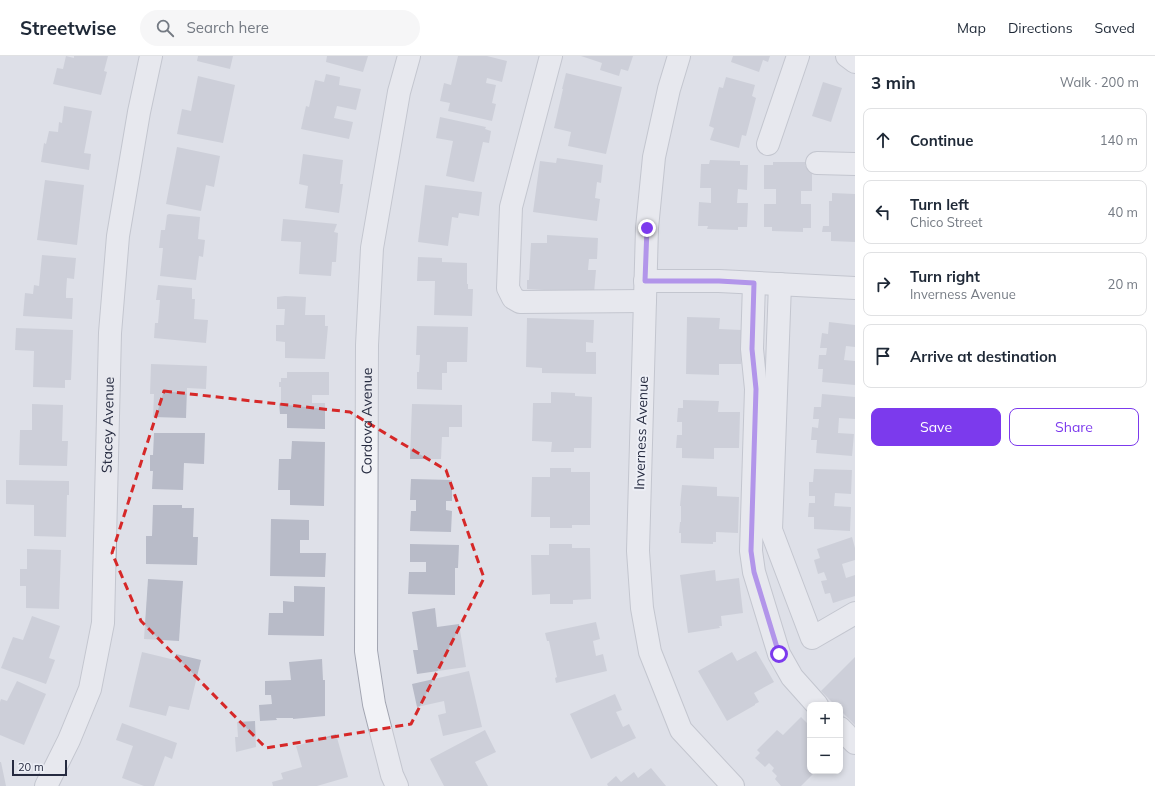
<!DOCTYPE html>
<html lang="en">
<head>
<meta charset="utf-8">
<style>
  :root { --surface:#fff; --page:#f6f6f7; --text:#1f2937; --muted:#747a83; --line:#e0e1e3; --accent:#7c3aed }
  body { margin:0; font-family:Mulish,sans-serif; background:var(--page); color:var(--text) }
  .controls { position:absolute; right:12px; bottom:12px; display:grid; overflow:hidden; border-radius:8px; box-shadow:0 2px 6px #0003 }
  .controls button { width:36px; height:36px; display:grid; place-items:center; padding:0; border:0; border-bottom:1px solid var(--line); background:var(--surface); color:var(--text); font:20px sans-serif }
  .scale { position:absolute; left:12px; bottom:10px; width:55px; box-sizing:border-box; padding-left:4px; border:2px solid #262b40; border-top:0; font-size:11px; line-height:14px; white-space:nowrap; color:#262b40; -webkit-text-stroke:3px #edeff6; paint-order:stroke }
  .stop { position:absolute; width:12px; height:12px; margin:-9px; border:3px solid #7c3aed; border-radius:50%; background:#fff }
  .stop.end { background:#7c3aed; border-color:#fff; box-shadow:0 1px 4px #0008 }
  .list { margin:0; padding:0; list-style:none }
  h2 { display:flex; justify-content:space-between; align-items:center; height:52px; margin:0; padding:0 16px; font-size:17px }
  h2 small { font-size:13px; font-weight:400; color:var(--muted) }
  .list li { display:grid; grid-template-columns:26px 1fr auto; gap:12px; align-items:center; box-sizing:border-box; height:64px; margin:0 8px 8px; padding:0 8px; border:1px solid var(--line); border-radius:8px }
  .list b { display:block; font-size:15px; white-space:nowrap }
  .list p { margin:0; font-size:13px; white-space:nowrap; color:var(--muted) }
  .list em { font-size:13px; font-style:normal; color:var(--muted) }
  .actions { display:flex; gap:8px; padding:12px 16px }
  .actions a { flex:1; padding:9px 0; border:1px solid var(--accent); border-radius:8px; text-align:center; font-size:14px; color:var(--accent) }
  .actions .main { background:var(--accent); color:#fff }
  .icon { flex:none; width:22px; height:22px; fill:none; stroke:currentColor; stroke-width:2; stroke-linecap:round; stroke-linejoin:round }
  .map { position:relative; flex:none; width:855px; height:730px; overflow:hidden }
  header { display:flex; align-items:center; gap:24px; box-sizing:border-box; height:56px; padding:0 20px; background:var(--surface); border-bottom:1px solid var(--line) }
  header strong { font-size:19px }
  nav { display:flex; gap:22px; margin-inline-start:auto; font-size:14px }
  .search { width:280px; height:36px; background:var(--page); display:flex; align-items:center; gap:10px; box-sizing:border-box; padding:0 14px; border-radius:22px; color:var(--muted); font-size:15px }
  main { display:flex }
  aside { flex:1; background:var(--surface) }
  .map>svg:first-child { display:block }
</style>
</head>
<body>
<header>
<strong>Streetwise</strong>
<div class="search"><svg class="icon" aria-label="search" viewBox="0 0 24 24"><circle cx="10" cy="10" r="6"/><path d="M15 15l6 6"/></svg>Search here</div>
<nav><a>Map</a><a>Directions</a><a>Saved</a></nav>
</header>
<main>
<div class="map">
<svg width="855" height="730" viewBox="0 0 855 730">
  <rect width="100%" height="100%" fill="#dee0e8"/>
  <g fill="#b8bbc8">
    <path d="M66,0L74,2V0H108L104,15L107,16L101,39L53,28L57,12L63,13Z"/>
    <path d="M198,0H233L230,13L197,5Z"/>
    <path d="M327,0H368L363,16L326,6Z"/>
    <path d="M458,0H487L507,5L502,26L487,22L486,27L496,29L492,47L496,48L492,65L448,55L450,47L440,45L444,27L451,29Z"/>
    <path d="M581,0H633L628,15L621,13L619,20L600,14L602,7Z"/>
    <path d="M733,0H770L768,6L763,4L759,16L731,6Z"/>
    <path d="M566,17L622,31L606,98L568,90L571,76L554,72L563,33H562Z"/>
    <path d="M326,18L340,21L339,29L361,33L356,54L337,50L334,62L353,66L349,83L301,73L306,50L309,51L315,24L324,26Z"/>
    <path d="M198,20L235,29L223,87L177,78L182,53L191,55Z"/>
    <path d="M726,21L755,29L752,40L756,42L746,80L742,79L739,92L710,84L714,72L709,70L719,31L723,32Z"/>
    <path d="M823,26L842,32L831,66L812,60Z"/>
    <path d="M64,50L92,55L84,97L91,98L89,114L41,106L44,87L46,88L49,75L58,76L59,66L62,67Z"/>
    <path d="M440,61L486,71L485,73L491,75L489,87L483,86L474,126L446,120L453,85L436,82Z"/>
    <path d="M177,91L220,100L214,131L206,129L201,155L166,148Z"/>
    <path d="M303,98L343,104L340,128H343L339,157L305,152L308,130L299,128Z"/>
    <path d="M557,102L603,109L601,127L597,126L595,142L600,143L597,165L533,156L540,105L556,107Z"/>
    <path d="M710,104L740,105V109H748L747,134L738,133L737,147H748L747,171H738V174L707,173L708,170H698L699,146L711,147V132H700L701,108H709Z"/>
    <path d="M773,106H805V110H812V135H801V148H811V172H803V176L772,175V171H764V148H776V133H764V109H773Z"/>
    <path d="M45,124L84,129L77,189L37,184Z"/>
    <path d="M425,129L482,136L479,160L459,157L458,162L452,161L448,190L418,186Z"/>
    <path d="M832,137L855,138V186L831,185V176H822L823,170H829V145H832Z"/>
    <path d="M169,158L200,161L198,183L205,184L203,201L199,200L196,224L160,220L163,192H159L161,174H165L167,159Z"/>
    <path d="M283,163L337,168L334,176L338,177L336,206H332L331,220L299,218L301,186L281,185Z"/>
    <path d="M547,179L598,182L597,203H589L588,214H596L594,237L527,233V224H529L531,187H547Z"/>
    <path d="M42,199L76,202L74,223L67,222L66,236V242H73L72,263L23,260L25,237L33,238L34,229L39,230Z"/>
    <path d="M418,201L442,202V206L467,207V228H468V233H473L472,260L434,259L435,225H417Z"/>
    <path d="M158,229L192,232V243H195L194,263L208,264L206,287L154,282L155,267H158L160,244H156Z"/>
    <path d="M285,240L306,241L305,259H325V270H328L325,303L285,302V286L276,285V269H284L285,253H277V241Z"/>
    <path d="M687,261L720,262L719,273L742,274L741,308H719V319L686,318Z"/>
    <path d="M527,262L594,264L593,287L586,286V296H596V318L542,317V312L526,311Z"/>
    <path d="M829,266L855,269V291L846,290L844,304L855,305V329L822,326L823,313H818L819,299H826L827,292H820L822,277L828,278Z"/>
    <path d="M417,270L468,271L467,306H447V317H442V334L417,333V316H419L420,299H416Z"/>
    <path d="M16,272L73,274L71,324H65V332L33,331L34,295L15,294Z"/>
    <path d="M151,308L207,310L206,333L187,332L186,362L153,361L154,338H150Z"/>
    <path d="M287,316H329V339H312V347H325V373L287,372V358H280L279,347H281V331H279V326H281V322H287Z"/>
    <path d="M551,336L575,337V340L592,341L591,392H574V396H551L552,386L532,385L533,347H551Z"/>
    <path d="M822,338L855,341V363L839,362L838,377L854,378L852,400L816,397L817,384H811L812,371L818,372L819,363H813L814,351H821Z"/>
    <path d="M683,344L719,345L718,356H740L739,392H714V403L682,402V392H676L677,379H682V366H677L678,352H683Z"/>
    <path d="M32,348L63,349L62,385H68L67,410L19,409L20,374H32Z"/>
    <path d="M412,348L462,349V371H449V381H442L441,403H410Z"/>
    <path d="M154,377H205L204,408L184,407L183,434L152,433L153,415H150V399H153Z"/>
    <path d="M292,385L325,386L324,450L290,449V434H278L279,403H291Z"/>
    <path d="M550,412H571V416H590V469H572V472H550V461H531L532,421H550Z"/>
    <path d="M814,413L852,414L851,438L835,437L834,450L851,451L850,475L814,473V461H808L809,447H815V440H809V426H813Z"/>
    <path d="M411,423L452,424V445H446V454L452,455L451,476L410,475L411,455H416V444H410Z"/>
    <path d="M6,424L69,425V439H67L66,481L34,480V449L6,448Z"/>
    <path d="M682,429L717,431V440L739,441L738,477L716,476V486H713V488L681,487V477H679L680,466H681V450H680Z"/>
    <path d="M153,449H182V452H194L193,481H198L197,509L146,508V480H152Z"/>
    <path d="M271,463L309,464V484H300V497H326L325,521L270,520Z"/>
    <path d="M852,481L855,492V504L842,508L846,522L855,519V540L833,547L830,537L825,538L821,525L827,524L824,516L818,518L814,504L820,502L817,493Z"/>
    <path d="M410,488L459,489L458,512H455V539L408,538L409,516H426V506H410Z"/>
    <path d="M549,488H572V492H590L591,543L573,544V548H550V538L532,539L531,499H549Z"/>
    <path d="M27,493L61,494L59,553L26,552V530H20V513H27Z"/>
    <path d="M715,514L716,525L739,522L743,557L721,560L722,570H719L720,572L688,577L680,519Z"/>
    <path d="M148,523L183,525L179,585L144,583Z"/>
    <path d="M294,530L325,531L324,580L268,579L269,557H283V545L294,546Z"/>
    <path d="M435,552L437,571L459,568L466,611L417,618L413,594H418L412,556Z"/>
    <path d="M32,560L60,570L49,602L55,604L46,628L1,612L13,581L23,584Z"/>
    <path d="M596,566L600,583L593,585L596,600L603,598L607,615L556,627L555,622L557,621L549,585H547L545,577Z"/>
    <path d="M756,595L774,626L754,637L759,646L755,648V649L727,665L698,615L732,596L737,605Z"/>
    <path d="M142,596L175,604L176,598L201,604L189,654L169,650L166,660L129,651Z"/>
    <path d="M855,601V669L840,654V649H835L821,635Z"/>
    <path d="M322,603L323,624H325V660L293,663V662H276L277,664L260,665L259,649L272,648L271,639H265V625L291,624L289,606Z"/>
    <path d="M469,615L482,671L443,680L438,659L446,657L444,645L417,651L412,628Z"/>
    <path d="M17,625L46,638L24,689L0,679V646L1,643L7,645Z"/>
    <path d="M615,638L622,654L616,656L623,671L629,668L636,682L591,703L570,658Z"/>
    <path d="M801,661L810,670V704L808,705L810,707V715H816L801,730H781L775,723L777,720L772,715L774,712L769,707L765,711L755,702L760,697L757,694L777,674L783,679Z"/>
    <path d="M255,665L256,691L236,696L235,681H238L237,666Z"/>
    <path d="M122,667L177,687L172,703L165,700L154,730H144L122,722L133,690L116,684Z"/>
    <path d="M485,674L496,696L475,706L488,730H444L430,703Z"/>
    <path d="M336,678L348,721L317,730H273L272,726L283,723L281,717L302,711L296,690Z"/>
    <path d="M0,706H1L6,730H0Z"/>
    <path d="M651,712L666,730H608L607,728L616,720L621,726L634,716L638,722Z"/>
  </g>
  <g fill="none" stroke-linecap="round" stroke-linejoin="round">
    <g stroke="#a3a6b2" stroke-width="24">
      <g id="minor">
        <path d="M551,0L511,151L508,232L513,242L520,246L645,245"/>
        <path d="M679,0L669,33L654,101L647,172L638,495L642,552L650,596L681,674L733,730"/>
        <path d="M847,0L855,6"/>
        <path d="M768,88L798,0"/>
        <path d="M817,107L855,108"/>
        <path d="M645,225H719L855,232"/>
        <path d="M754,227L752,293L756,333L751,495L754,516L779,598L792,621L817,649"/>
        <path d="M780,228L771,474L812,582L855,557"/>
        <path d="M840,672L855,687"/>
        <path id="s1" d="M46,730L69,684L90,633L103,567L110,277L118,180L139,56L151,0"/>
        <path id="s2" d="M397,730L392,719L374,648L366,595L367,289L372,192L399,36L409,0"/>
      </g>
    </g>
    <use href="#minor" stroke="#f1f2f6" stroke-width="22"/>
  </g>
  <g fill="none" stroke-linecap="round" stroke-linejoin="round">
    <path stroke="#7c3aed" stroke-width="5" d="M647,172L645,225H719L754,227L752,293L756,333L751,495L754,516L779,598"/>
  </g>
  <path d="M0 0H855V730H0ZM164,335L350,356L446,414L484,522L411,668L266,692L141,565L112,497Z" fill="#dee0e8" fill-opacity=".55" fill-rule="evenodd"/>
  <path fill="none" stroke="#d62828" stroke-width="3" stroke-dasharray="8 5" stroke-linejoin="round" d="M164,335L350,356L446,414L484,522L411,668L266,692L141,565L112,497Z"/>
  <g text-anchor="middle" dominant-baseline="central" stroke-width="4" stroke-linejoin="round" paint-order="stroke">
    <g font-size="14" fill="#262b40" stroke="#edeff6">
      <text stroke="none"><textPath href="#s2" startOffset="369">Cordova Avenue</textPath></text>
      <text stroke="none"><textPath href="#s1" startOffset="372">Stacey Avenue</textPath></text>
      <text transform="translate(641 377) rotate(-88)">Inverness Avenue</text>
    </g>
  </g>
</svg>
<div class="controls">
<button>+</button>
<button>−</button>
</div>
<div class="scale">20 m</div>
<div class="stop" style="left:779px;top:598px"></div>
<div class="stop end" style="left:647px;top:172px"></div>
</div>
<aside>
<h2>3 min<small>Walk · 200 m</small></h2>
<ul class="list">
<li><svg class="icon" aria-label="ahead" viewBox="0 0 24 24"><path d="M12 20V5M6 11l6-6 6 6"/></svg><div><b>Continue</b></div><em>140 m</em></li>
<li><svg class="icon" aria-label="left" viewBox="0 0 24 24"><path d="M17 20v-9H6M10 6l-5 5 5 5"/></svg><div><b>Turn left</b><p>Chico Street</p></div><em>40 m</em></li>
<li><svg class="icon" aria-label="right" viewBox="0 0 24 24"><path d="M7 20v-9h11M14 6l5 5-5 5"/></svg><div><b>Turn right</b><p>Inverness Avenue</p></div><em>20 m</em></li>
<li><svg class="icon" aria-label="arrive" viewBox="0 0 24 24"><path d="M6 21V4h12l-3 4 3 4H6"/></svg><div><b>Arrive at destination</b></div></li>
</ul>
<div class="actions"><a class="main">Save</a><a>Share</a></div>
</aside>
</main>
</body>
</html>
